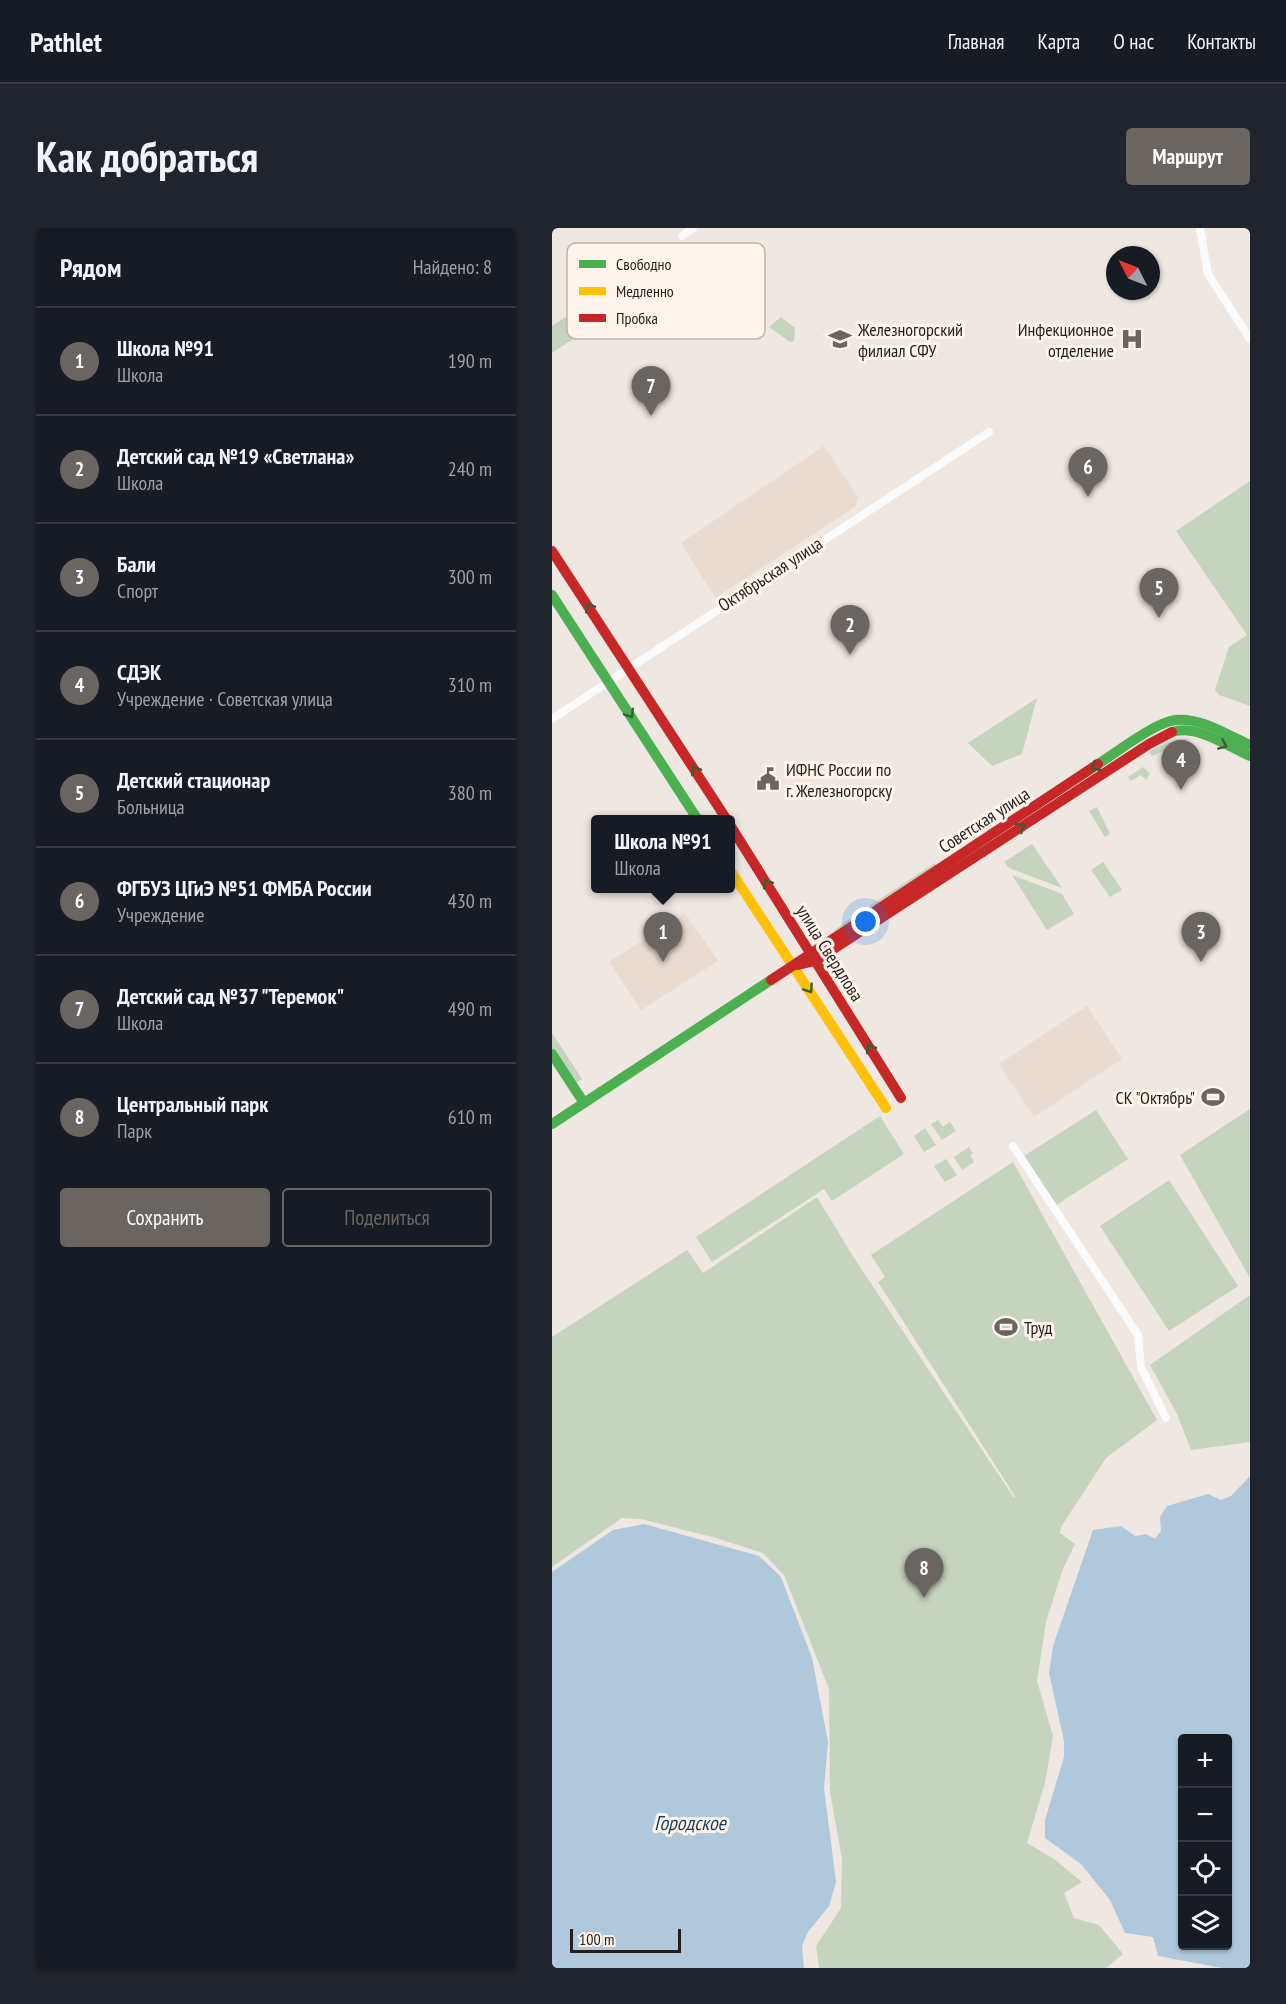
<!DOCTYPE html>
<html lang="ru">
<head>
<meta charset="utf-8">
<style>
  :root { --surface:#171b24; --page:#20242c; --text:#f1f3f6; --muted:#9ea1a6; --line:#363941; --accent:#6b6561 }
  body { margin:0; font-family:"PT Sans Narrow",sans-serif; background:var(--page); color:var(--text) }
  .controls { position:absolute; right:18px; bottom:18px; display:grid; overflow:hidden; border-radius:6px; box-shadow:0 2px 4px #0004 }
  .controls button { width:54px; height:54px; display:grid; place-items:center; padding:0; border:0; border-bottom:2px solid var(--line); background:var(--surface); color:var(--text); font:30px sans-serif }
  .compass { position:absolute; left:554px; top:18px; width:54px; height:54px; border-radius:50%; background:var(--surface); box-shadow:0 2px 4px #0004; rotate:312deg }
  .scale { position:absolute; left:18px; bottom:15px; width:111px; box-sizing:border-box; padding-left:6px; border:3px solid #241f1c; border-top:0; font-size:16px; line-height:21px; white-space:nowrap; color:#241f1c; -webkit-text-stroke:4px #fef4ec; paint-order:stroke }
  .you { position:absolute; left:314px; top:694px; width:21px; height:21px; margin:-15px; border:4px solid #fff; border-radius:50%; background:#1a73e8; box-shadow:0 0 0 9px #1a73e833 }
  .badge { display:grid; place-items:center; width:39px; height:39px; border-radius:50%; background:var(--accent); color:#fff; font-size:20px; font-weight:700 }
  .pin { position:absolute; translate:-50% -50px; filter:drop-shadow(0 2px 3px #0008) }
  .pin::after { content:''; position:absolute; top:32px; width:21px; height:18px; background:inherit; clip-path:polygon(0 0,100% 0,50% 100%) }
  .popup { position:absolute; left:39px; top:587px; width:144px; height:78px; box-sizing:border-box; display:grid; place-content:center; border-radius:6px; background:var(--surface); filter:drop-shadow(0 2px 4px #0005); font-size:20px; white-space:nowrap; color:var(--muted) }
  .popup b { font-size:22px; color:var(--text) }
  .popup::after { content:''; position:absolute; left:50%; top:100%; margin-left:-12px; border:12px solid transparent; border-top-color:var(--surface) }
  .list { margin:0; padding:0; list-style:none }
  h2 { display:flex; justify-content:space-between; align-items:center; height:78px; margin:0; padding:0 24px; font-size:26px }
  h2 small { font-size:20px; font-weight:400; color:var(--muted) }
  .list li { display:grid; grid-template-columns:39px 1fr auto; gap:18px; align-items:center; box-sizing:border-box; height:108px; padding:0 24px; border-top:2px solid var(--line) }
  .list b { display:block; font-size:22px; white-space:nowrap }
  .list p { margin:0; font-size:20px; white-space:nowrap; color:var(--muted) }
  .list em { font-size:20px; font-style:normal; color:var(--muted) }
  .actions { display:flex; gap:12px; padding:18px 24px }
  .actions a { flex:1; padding:14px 0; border:2px solid var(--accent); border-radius:6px; text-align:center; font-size:21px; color:var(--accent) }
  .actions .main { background:var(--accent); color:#fff }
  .icon { flex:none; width:33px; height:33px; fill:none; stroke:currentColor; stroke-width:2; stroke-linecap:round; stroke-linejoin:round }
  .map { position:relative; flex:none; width:698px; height:1740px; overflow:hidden; border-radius:6px }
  header { display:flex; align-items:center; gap:36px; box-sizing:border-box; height:84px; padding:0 30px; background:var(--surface); border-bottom:2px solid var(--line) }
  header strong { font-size:28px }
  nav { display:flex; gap:33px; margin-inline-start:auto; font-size:21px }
  .intro { display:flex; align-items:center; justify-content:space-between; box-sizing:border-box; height:144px; padding:0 36px }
  h1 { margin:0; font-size:42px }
  .button { padding:15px 27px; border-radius:6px; background:var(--accent); color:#fff; font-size:21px; font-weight:700 }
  main { display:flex; gap:36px; padding:0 36px }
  aside { flex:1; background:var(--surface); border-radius:6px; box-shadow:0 2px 4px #0004 }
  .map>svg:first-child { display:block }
</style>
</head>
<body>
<header>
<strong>Pathlet</strong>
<nav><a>Главная</a><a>Карта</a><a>О нас</a><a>Контакты</a></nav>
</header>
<div class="intro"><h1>Как добраться</h1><a class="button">Маршрут</a></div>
<main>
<aside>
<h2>Рядом<small>Найдено: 8</small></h2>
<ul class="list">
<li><span class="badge">1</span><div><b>Школа №91</b><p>Школа</p></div><em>190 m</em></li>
<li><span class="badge">2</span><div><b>Детский сад №19 «Светлана»</b><p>Школа</p></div><em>240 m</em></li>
<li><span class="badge">3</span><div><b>Бали</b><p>Спорт</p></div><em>300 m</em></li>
<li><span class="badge">4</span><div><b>СДЭК</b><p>Учреждение · Советская улица</p></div><em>310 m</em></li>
<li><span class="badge">5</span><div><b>Детский стационар</b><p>Больница</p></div><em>380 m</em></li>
<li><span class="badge">6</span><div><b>ФГБУЗ ЦГиЭ №51 ФМБА России</b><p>Учреждение</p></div><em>430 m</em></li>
<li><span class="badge">7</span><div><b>Детский сад №37 &quot;Теремок&quot;</b><p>Школа</p></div><em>490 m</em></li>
<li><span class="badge">8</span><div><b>Центральный парк</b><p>Парк</p></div><em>610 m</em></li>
</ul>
<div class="actions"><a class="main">Сохранить</a><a>Поделиться</a></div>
</aside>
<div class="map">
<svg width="698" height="1740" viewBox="0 0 698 1740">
  <rect width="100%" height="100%" fill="#eee7e2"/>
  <g fill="#e8dbd1">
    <path d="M272,218L306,269L303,279L163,370L129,315Z"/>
    <path d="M133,685L166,733L89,782L57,734Z"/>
    <path d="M535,778L570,831L482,889L447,836Z"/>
  </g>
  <g fill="#c6d3bf">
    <path d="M126,15L138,33L0,125V98Z"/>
    <path d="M206,52L214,67L183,88L175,72Z"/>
    <path d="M229,89L243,100L242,113L238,114L217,99Z"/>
    <path d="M698,253V478L667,467L663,462L677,419L695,407L624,303Z"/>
    <path d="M485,470L470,526L440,538L416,515Z"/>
    <path d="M625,511H638L600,528L597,523Z"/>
    <path d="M591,539L598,546L594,552L589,547L579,553L576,549Z"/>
    <path d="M545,579L558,606L553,609L537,583Z"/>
    <path d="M480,616L510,660L457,640L452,634Z"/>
    <path d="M551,634L570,662L558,669L539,642Z"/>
    <path d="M383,635L385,639L270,713L293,694Z"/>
    <path d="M460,647L510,666L522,686L495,702Z"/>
    <path d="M0,805L30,851L22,856L0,822Z"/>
    <path d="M698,881V1050L628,927Z"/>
    <path d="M544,882L576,931L504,977L472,928Z"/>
    <path d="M328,888L352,926L280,973L272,961L160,1034L144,1009Z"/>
    <path d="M386,892L391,899L398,894L404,903L390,912L379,896Z"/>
    <path d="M373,900L384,917L372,924L362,908Z"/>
    <path d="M417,919L421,925L418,927L422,934L410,942L402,929Z"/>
    <path d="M394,931L405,947L393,954L382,938Z"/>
    <path d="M461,934L605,1192L554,1230L509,1299L508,1305L523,1316L510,1343L494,1394L485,1453L501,1508L493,1555L475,1615L502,1631L530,1654L512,1665L522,1690L547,1697L571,1726L554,1740H267L264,1718L289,1680L290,1631L278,1564L277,1461L232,1347L211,1325L164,1310L89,1291L70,1290L0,1339V1109L135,1022L151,1045L265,969L302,1030L462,1270L463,1268L326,1054L333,1049L319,1027Z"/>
    <path d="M617,952L686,1058L617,1103L548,998Z"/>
    <path d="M698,1067V1214L639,1222L625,1186L598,1137Z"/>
  </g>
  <g fill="#afc8db" fill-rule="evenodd">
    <path d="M698,1248V1740H670L606,1728L601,1709L573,1705L558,1672L529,1636L493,1610V1592L512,1529V1513L497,1445L501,1418L541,1302L569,1298L583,1308L594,1306L603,1311L609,1303L608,1289L615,1278L656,1266L669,1272L679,1268ZM676,1510V1718H630V1510Z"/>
    <path d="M92,1296L207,1328L229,1349L260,1430L276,1514L272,1560L284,1654L277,1678L256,1704L250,1718L252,1740H0V1344L61,1302Z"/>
  </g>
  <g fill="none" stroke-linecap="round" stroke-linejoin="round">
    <g stroke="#fcfbfb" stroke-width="8">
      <path d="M648,0L656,46L698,111"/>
      <path d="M130,8L141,0"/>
      <path d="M0,491L437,204"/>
      <path d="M461,918L586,1107L589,1139L614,1190"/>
    </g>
    <g stroke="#4caf50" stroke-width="10">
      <path d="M0,367L146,592"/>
      <path d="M620,504C645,496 675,518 698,528"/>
      <path d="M546,536C565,524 602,495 623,492C649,489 675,507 698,517"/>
      <path d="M0,826L32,875"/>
      <path d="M0,896L219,752"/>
    </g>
    <path stroke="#ffc107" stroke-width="10" d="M178,642L334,880"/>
    <g stroke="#c62828" stroke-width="10">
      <path d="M0,323L175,592"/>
      <path d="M178,597L349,870"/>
      <path d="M246,737L263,733L597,516L620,504"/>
      <path d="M219,752L546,536"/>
    </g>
  </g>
  <defs><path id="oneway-chevron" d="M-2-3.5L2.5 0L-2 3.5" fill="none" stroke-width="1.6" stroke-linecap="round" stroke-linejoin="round" transform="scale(1.5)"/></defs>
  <g stroke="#366033">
    <use href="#oneway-chevron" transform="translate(37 379) rotate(-123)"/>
    <use href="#oneway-chevron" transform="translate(78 486) rotate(57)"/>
    <use href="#oneway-chevron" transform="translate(671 517) rotate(24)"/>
    <use href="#oneway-chevron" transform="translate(543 539) rotate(147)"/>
    <use href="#oneway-chevron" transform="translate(143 542) rotate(-123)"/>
    <use href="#oneway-chevron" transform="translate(469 599) rotate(-33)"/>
    <use href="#oneway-chevron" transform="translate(215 655) rotate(-122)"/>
    <use href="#oneway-chevron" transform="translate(257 761) rotate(56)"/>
    <use href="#oneway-chevron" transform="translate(318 820) rotate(-122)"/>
  </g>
  <defs>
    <g id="university-bare" transform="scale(1.8)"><path d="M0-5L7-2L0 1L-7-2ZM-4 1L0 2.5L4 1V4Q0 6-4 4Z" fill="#6b6561" stroke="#fef4ec" stroke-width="2.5" paint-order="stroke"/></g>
    <g id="hospital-bare" transform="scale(1.8)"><path d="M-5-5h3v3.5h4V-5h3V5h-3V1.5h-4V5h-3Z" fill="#6b6561" stroke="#fef4ec" stroke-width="2.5" paint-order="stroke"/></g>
    <g id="civic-bare" transform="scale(1.8)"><path d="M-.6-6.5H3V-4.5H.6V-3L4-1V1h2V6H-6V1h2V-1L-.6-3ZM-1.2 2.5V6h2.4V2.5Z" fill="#6b6561" stroke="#fef4ec" stroke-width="2.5" paint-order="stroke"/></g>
    <g id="stadium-bare" transform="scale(1.8)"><path d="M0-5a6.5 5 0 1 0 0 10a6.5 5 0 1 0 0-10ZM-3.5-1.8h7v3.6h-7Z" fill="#6b6561" stroke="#fef4ec" stroke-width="2.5" paint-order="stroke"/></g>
  </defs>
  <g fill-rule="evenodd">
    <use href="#university-bare" x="288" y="111"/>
    <use href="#hospital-bare" x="580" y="111"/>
    <use href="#civic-bare" x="216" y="551"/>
    <use href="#stadium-bare" x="661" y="869"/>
    <use href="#stadium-bare" x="454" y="1099"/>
  </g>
  <g text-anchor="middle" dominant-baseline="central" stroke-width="6" stroke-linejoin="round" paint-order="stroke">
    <g font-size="18" fill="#241f1c" stroke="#fef4ec" text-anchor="start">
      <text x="306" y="101">Железногорский<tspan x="306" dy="21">филиал СФУ</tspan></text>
      <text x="562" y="101" text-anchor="end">Инфекционное<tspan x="562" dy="21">отделение</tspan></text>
      <text x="234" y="541">ИФНС России по<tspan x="234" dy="21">г. Железногорску</tspan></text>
      <text x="643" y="869" text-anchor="end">СК "Октябрь"</text>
      <text x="472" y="1099">Труд</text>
    </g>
    <g font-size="18" fill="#241f1c" stroke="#fef4ec">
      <text transform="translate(218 346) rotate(-33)">Октябрьская улица</text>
      <text transform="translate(432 592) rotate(-33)">Советская улица</text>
      <text transform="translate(278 725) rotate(58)">улица Свердлова</text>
    </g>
    <g font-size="20" font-style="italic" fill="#123f5d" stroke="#fef4ec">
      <text x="138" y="1595">Городское</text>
    </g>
  </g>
  <rect x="15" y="15" width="198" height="96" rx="9" fill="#fef4ec" stroke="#bdb4ae" stroke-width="1.5"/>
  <rect x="27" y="32" width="27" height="8" fill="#4caf50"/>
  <rect x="27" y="59" width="27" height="8" fill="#ffc107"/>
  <rect x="27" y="86" width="27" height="8" fill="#c62828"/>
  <g font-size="16" fill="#241f1c">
    <text x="64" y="42">Свободно</text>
    <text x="64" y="69">Медленно</text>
    <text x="64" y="96">Пробка</text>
  </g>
</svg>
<div class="controls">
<button>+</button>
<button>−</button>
<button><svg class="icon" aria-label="locate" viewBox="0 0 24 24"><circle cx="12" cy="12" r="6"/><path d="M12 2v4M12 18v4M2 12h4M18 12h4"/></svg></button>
<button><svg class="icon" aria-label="layers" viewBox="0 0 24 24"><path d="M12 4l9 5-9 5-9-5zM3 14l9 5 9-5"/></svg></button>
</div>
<svg class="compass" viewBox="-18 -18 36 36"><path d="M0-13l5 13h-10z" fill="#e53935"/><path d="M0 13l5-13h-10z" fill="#9ea1a6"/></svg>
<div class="scale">100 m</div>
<div class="you"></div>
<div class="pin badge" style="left:111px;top:734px">1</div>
<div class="popup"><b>Школа №91</b>Школа</div>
<div class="pin badge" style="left:298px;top:427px">2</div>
<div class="pin badge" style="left:649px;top:734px">3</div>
<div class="pin badge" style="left:629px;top:562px">4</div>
<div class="pin badge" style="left:607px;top:390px">5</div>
<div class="pin badge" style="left:536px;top:269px">6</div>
<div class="pin badge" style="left:99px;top:188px">7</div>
<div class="pin badge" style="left:372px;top:1370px">8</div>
</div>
</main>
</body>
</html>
